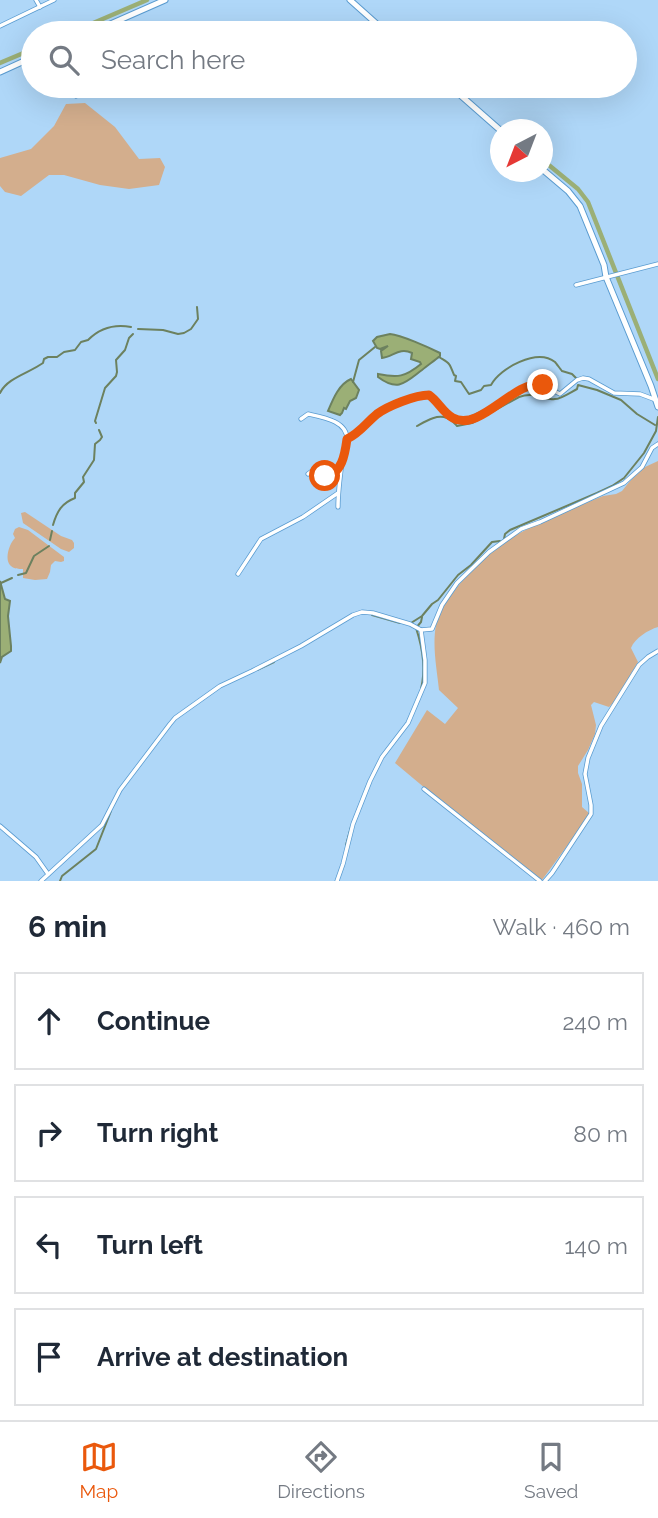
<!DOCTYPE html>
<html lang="en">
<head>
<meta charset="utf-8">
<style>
  :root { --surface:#fff; --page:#f2f2f3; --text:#1f2937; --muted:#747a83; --line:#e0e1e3; --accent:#ea580c }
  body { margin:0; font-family:Raleway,sans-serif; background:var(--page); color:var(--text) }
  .compass { position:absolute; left:490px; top:119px; width:63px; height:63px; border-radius:50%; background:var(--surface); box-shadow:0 7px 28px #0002; rotate:222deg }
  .stop { position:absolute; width:21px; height:21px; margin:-16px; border:5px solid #ea580c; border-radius:50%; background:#fff }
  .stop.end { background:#ea580c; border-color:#fff; box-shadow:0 2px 7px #0008 }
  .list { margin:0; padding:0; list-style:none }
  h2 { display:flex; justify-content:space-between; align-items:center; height:91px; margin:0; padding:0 28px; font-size:30px }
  h2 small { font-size:23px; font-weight:400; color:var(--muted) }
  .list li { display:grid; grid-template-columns:46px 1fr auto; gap:21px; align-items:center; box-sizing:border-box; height:98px; margin:0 14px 14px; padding:0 14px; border:2px solid var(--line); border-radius:0px }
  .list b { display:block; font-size:26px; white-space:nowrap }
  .list em { font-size:23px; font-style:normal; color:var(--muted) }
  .icon { flex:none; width:38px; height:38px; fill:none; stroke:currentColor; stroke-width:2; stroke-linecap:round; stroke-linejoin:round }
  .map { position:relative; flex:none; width:658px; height:881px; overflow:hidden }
  .search { position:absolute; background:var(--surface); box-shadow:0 7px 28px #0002; left:21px; right:21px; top:21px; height:77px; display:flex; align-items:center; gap:18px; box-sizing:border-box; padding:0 24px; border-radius:38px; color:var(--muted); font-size:26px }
  .sheet { height:539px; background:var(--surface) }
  nav { display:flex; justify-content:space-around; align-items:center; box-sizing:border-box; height:98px; border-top:2px solid var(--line); background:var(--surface); font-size:19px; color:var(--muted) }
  nav a { display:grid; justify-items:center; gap:4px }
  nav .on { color:var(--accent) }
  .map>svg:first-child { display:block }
</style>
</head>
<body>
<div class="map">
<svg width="658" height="881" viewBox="0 0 658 881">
  <rect width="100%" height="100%" fill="#afd7f8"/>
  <g fill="#d3ae8d">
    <path d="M85,103L115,127L139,159L160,158L165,167L159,185L129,189L100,185L64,175H49L21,196L5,192L0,186V158L31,149L54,126L66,104Z"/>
    <path d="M658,461V627C648,630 635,638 631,648L638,662L615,701L609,707L594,702L591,705L596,725L595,734L588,750L578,766V773L582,784V807L589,813V816L542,880L450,809L395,763L427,710L445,724L458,708L439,690C437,670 432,646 436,625C444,593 489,550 518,534C545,519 574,508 603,496L616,494L622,491L630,481L645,467Z"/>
    <path d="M25,512L61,536L72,540L74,543V548L69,552L61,549L23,523L21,513Z"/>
    <path d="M19,527L28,530L64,557V561L61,562L55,561L51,565L50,572L47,579L35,580L23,578V569C19,569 14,569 11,566C4,560 9,544 15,538L13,534L15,529Z"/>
  </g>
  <g fill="#9baf76" stroke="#6c815f" stroke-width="2">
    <path d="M390,334C401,335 428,347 440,353V356C434,361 428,365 422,370C405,383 398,392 378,377V374C398,378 405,377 421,364L420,362L411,359L412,353C399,347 393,357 382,358L381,351L388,346L380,349L377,348L373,341L377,337Z"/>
    <path d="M351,379L359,390L356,398L350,401L346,409L344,408L342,413L340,415L328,411C333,399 339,384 351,379Z"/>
    <path d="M0,581L5,599L10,601L8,616L11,646V651L2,657L0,663Z"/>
  </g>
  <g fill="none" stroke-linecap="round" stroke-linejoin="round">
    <g stroke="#6c815f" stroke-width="2">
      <path d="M138,329L163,330L178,334L184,333L191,329L198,319L197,307"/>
      <path d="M439,357C450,364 449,362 454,375L456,376L455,381L461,382L469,394L481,390L484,386L491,385C500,368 537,348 555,362C556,363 561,370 562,371L572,374L576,378"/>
      <path d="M353,382L359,360L375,347"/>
      <path d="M0,393C7,378 29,373 43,363L44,359L48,357H57L64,352L75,350L81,342L88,340C100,328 115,324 131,327"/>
      <path d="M96,423L95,421L105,388L116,376L117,372L116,360L125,350L129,338L133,334"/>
      <path d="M417,426C426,421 437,414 447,418C451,419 454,423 457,426L472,423L519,397C536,391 541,401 555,399C561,399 571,392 577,389L578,385L597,390L621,400L637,414L655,425"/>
      <path d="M53,525C57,511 62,503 75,498V493L84,482L83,477L94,460L95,444L100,440L102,437L99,430"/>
      <path d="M504,539L505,534L510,530L597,493L612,486L624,478L644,453L656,431L658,417"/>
      <path d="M50,540L52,531"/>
      <path d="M18,575L26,573L34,556L49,546"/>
      <path d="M1,583L12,578"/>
      <path d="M372,615L400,623"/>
      <path d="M411,623L422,616L432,604L438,600L458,575L471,565L492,542L500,541"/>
      <path d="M257,670L274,662"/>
      <path d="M421,689C426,669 422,646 416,628L421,622L422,617"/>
      <path d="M346,845L351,827"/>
      <path d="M60,881L62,876L96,849L111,811"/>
    </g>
    <g stroke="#9baf76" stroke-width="4.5">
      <path d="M70,33L147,0"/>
      <path d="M0,63L33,49"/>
      <path d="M550,166L578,189L588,202L658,379"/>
    </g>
    <g stroke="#599bd0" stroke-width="5">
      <g id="street">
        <path d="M36,0L40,7"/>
        <path d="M0,26L54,0"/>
        <path d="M70,86L76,96"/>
        <path d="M576,285L658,264"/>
        <path d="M301,419L308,414C322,417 348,421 347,440C347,447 343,455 342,462C340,477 338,492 338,507"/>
        <path d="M347,439L361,431L363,427L383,410L421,395L431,397L454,418L466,420L499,405L518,391L533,384H540L560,394L577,380L583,378L589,379L614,393L640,394L656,400"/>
        <path d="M308,474L312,471L325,476L332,475L341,465"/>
        <path d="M238,574L261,539L303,517L338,493"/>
        <path d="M424,789L540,881"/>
        <path d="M0,826L36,857L48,874"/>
        <path d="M41,881L102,825L120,790L170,724L175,718L220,686L252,671L301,646L353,615L362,612L373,613L410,624L421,630L432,629L442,605L457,583L489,552L521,529L540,522L624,483L642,467L652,448L658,444"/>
        <path d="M337,881L343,864L353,824L370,781L382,757L408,723L425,683V660L421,630"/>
        <path d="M545,881L552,873L591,814V805L585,774L588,758L601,726L639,665L648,657L658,651"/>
      </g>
    </g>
    <g stroke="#599bd0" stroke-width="7">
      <g id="secondary">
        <path d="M350,0L387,33"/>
        <path d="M90,33L165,0"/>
        <path d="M0,72L33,57"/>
        <path d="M450,86L500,130"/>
        <path d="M542,169L568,191L580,206L604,265L606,277L651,386L658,407"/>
      </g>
    </g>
    <use href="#street" stroke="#fff" stroke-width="3.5"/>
    <use href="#secondary" stroke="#fff" stroke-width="5"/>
  </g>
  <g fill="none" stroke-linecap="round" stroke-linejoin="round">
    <path stroke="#ea580c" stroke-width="9" d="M325,476C342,474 345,454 347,439C360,433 366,423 377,414C388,406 415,395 429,395C438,401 443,413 453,418C480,433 516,378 543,385"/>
  </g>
</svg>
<svg class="compass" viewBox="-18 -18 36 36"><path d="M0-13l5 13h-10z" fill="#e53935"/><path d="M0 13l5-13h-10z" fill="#747a83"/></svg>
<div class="stop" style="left:325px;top:476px"></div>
<div class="stop end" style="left:543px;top:385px"></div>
<div class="search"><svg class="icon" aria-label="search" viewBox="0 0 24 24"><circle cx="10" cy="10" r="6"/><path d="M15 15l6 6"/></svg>Search here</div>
</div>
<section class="sheet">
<h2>6 min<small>Walk · 460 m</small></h2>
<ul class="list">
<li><svg class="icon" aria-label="ahead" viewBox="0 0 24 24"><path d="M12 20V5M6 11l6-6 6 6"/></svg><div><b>Continue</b></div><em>240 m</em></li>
<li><svg class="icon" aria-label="right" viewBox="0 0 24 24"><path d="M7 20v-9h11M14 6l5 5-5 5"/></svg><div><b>Turn right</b></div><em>80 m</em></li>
<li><svg class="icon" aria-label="left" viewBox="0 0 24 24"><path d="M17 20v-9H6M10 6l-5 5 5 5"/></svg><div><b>Turn left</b></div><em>140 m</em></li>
<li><svg class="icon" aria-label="arrive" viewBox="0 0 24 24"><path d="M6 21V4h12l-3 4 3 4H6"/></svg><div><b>Arrive at destination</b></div></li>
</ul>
</section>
<nav>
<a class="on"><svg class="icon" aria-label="map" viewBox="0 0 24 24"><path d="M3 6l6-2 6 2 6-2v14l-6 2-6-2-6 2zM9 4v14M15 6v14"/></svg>Map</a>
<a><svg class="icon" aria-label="directions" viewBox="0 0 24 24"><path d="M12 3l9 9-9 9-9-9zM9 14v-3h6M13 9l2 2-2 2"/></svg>Directions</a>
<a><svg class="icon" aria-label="saved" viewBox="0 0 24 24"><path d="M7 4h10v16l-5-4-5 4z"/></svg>Saved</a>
</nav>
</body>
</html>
